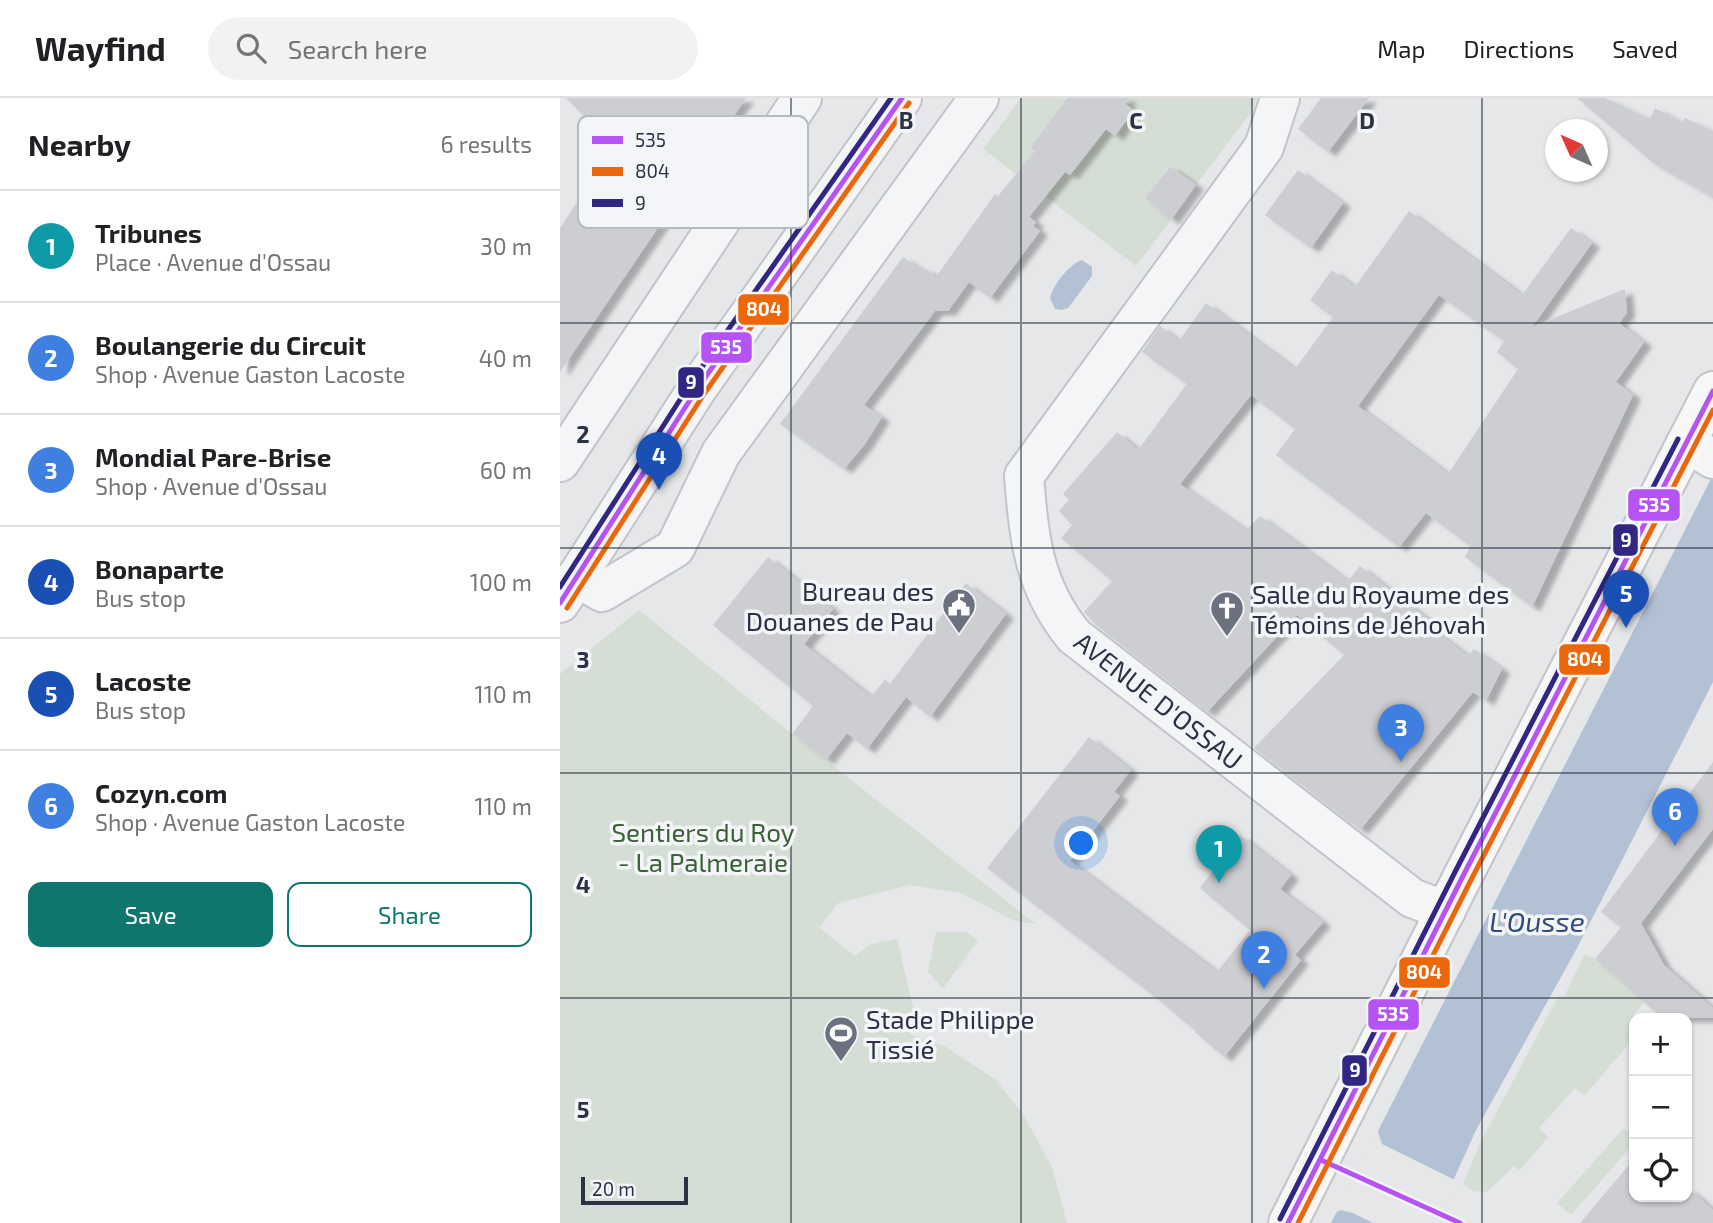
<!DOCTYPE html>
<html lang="en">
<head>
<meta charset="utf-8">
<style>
  :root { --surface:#fff; --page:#f2f2f2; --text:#202124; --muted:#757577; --line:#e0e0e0; --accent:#0f766e }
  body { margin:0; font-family:"Exo 2",sans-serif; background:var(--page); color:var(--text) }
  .controls { position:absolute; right:21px; bottom:21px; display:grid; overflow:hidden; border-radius:14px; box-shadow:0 2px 5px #0004 }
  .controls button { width:63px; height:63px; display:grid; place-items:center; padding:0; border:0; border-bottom:2px solid var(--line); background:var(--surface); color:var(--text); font:35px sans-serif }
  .compass { position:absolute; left:985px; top:21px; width:63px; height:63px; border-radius:50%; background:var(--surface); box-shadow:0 2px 5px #0004; rotate:315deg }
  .scale { position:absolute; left:21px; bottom:18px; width:107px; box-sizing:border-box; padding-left:7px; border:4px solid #2a3244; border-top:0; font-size:19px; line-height:24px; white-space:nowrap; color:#2a3244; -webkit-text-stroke:5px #f3f5f8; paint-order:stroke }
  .you { position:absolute; left:522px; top:746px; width:24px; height:24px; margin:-18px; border:5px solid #fff; border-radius:50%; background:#1a73e8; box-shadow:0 0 0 10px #1a73e833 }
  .badge { display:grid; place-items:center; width:46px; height:46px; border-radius:50%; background:var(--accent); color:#fff; font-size:23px; font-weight:700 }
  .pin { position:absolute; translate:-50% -58px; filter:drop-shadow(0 2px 4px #0008) }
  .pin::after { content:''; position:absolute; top:37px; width:24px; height:21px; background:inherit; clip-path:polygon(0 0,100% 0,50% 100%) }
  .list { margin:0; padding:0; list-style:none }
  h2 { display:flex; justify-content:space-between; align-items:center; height:91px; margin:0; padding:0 28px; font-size:30px }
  h2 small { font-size:23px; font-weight:400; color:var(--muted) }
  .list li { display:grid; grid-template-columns:46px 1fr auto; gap:21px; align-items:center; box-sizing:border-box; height:112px; padding:0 28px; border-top:2px solid var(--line) }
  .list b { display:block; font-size:26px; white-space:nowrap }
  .list p { margin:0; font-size:23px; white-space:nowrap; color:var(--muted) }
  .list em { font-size:23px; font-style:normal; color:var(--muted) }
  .actions { display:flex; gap:14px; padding:21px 28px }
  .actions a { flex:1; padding:16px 0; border:2px solid var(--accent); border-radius:14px; text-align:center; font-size:24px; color:var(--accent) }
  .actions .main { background:var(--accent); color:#fff }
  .icon { flex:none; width:38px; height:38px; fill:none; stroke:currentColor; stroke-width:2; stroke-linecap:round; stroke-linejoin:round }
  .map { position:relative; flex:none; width:1153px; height:1125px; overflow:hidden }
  header { display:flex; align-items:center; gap:42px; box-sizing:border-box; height:98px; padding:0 35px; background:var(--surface); border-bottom:2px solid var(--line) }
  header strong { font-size:33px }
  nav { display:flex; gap:38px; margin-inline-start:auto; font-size:24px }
  .search { width:490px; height:63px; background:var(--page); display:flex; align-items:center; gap:18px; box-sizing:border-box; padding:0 24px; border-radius:38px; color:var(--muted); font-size:26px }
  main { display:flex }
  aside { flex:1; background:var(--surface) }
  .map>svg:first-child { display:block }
</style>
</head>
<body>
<header>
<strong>Wayfind</strong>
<div class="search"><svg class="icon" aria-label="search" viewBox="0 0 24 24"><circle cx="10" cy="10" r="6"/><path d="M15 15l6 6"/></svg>Search here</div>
<nav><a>Map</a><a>Directions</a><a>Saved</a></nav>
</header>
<main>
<aside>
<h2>Nearby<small>6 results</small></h2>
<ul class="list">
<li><span class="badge" style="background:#0f9aa8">1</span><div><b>Tribunes</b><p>Place · Avenue d'Ossau</p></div><em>30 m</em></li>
<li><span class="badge" style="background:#3f7fe0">2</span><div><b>Boulangerie du Circuit</b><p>Shop · Avenue Gaston Lacoste</p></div><em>40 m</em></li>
<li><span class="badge" style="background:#3f7fe0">3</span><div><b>Mondial Pare-Brise</b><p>Shop · Avenue d'Ossau</p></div><em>60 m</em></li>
<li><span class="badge" style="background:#1a4fb4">4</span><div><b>Bonaparte</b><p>Bus stop</p></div><em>100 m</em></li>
<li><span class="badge" style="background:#1a4fb4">5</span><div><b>Lacoste</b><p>Bus stop</p></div><em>110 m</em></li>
<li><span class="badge" style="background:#3f7fe0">6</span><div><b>Cozyn.com</b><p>Shop · Avenue Gaston Lacoste</p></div><em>110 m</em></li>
</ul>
<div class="actions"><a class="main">Save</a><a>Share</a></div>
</aside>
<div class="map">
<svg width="1153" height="1125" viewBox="0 0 1153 1125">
  <defs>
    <filter id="shadow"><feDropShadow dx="8" dy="4.5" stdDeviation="2" flood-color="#0004"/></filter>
  </defs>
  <rect width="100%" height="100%" fill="#e5e7e9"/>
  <g fill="#d4ded4">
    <path d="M461,0H503L506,2L471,49L510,77L546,31L555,37L574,12L557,0H696L693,12L636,87L609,68L585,100L611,122L576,168L423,51Z"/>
    <path d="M79,512L232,636L476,826L455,823L401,795L350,787L278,805L259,830L295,858L311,846L337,841L357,926L349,936L384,948L436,982L464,1018L492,1069L507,1125H0V576Z"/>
    <path d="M376,834H406L418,843L383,890L368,874Z"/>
    <path d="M1025,856L1035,861L1084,904L1073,917L1076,920H1074V940L1024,998L1015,990L979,1030L988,1039L960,1072L954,1068L927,1094L914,1093L903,1086L922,1041L999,897L1004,899Z"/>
    <path d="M1064,1030L1074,1039V1045L1011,1117L997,1105Z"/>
  </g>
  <g fill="#b3c1d5">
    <path d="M522,162L532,169V178L508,210L502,212L495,211L490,200C493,187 509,166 522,162Z"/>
    <path d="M1153,377V584L1016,852L916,1032L874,1125H771Z"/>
  </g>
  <path fill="#e5e7e9" d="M816,1028L822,1046L897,1083L878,1125H813L793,1115L781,1112L771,1117Z"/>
  <g fill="#ccced2" fill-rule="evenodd" filter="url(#shadow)">
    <path d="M6,0H186L0,274V130L54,49Z"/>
    <path d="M507,0H569L565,6L574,12L555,38L546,31L510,77L505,74L469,119L476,124L473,128L480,133L430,200L409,184L388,213H375L304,307L322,319L305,346L284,371L220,326L343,159L363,173L365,170L376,179L435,96L438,98L475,53L471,49Z"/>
    <path d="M761,0H809L768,54L738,31Z"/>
    <path d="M1017,0H1045L1090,21L1095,10L1123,25L1125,20L1153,33V99L1092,64Z"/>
    <path d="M610,68L636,87L611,122L585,100Z"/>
    <path d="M738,72L783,105L751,150L705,117Z"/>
    <path d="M849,113L962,197L1011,130L1032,145L972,229L1065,191L1067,215L1059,225L1084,244L1056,284L1073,297L972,509L905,459L910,448L866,415L839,449L716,357L735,331L691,297L620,386L686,432L700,418L788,483L800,468L870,523L867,527L908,558L914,551L942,571L926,603L913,594L800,732L694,650L784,557L737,517L647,614L536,527L524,514L552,483L501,440L512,427L499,413L509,402L503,396L557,334L578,352L627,286L582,254L600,228L619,243L646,205L735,271L773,219L750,202L772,172L795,189ZM879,197L944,243L937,254L958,271L888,376L798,308Z"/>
    <path d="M208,459L273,511L244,546L311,599L325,581L330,586L406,485L446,516L370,619L346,599L307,651L287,635L266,662L232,636L253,608L153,527Z"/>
    <path d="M529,639L571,672L554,694L560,698L510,763L657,874L690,832L640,790L680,737L731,777L720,791L763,824L735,857L741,862L664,959L635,934L636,933L589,894L427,770Z"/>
    <path d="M1153,664V731L1081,825L1104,867L1153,910V920H1102L1035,861L1061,829L1041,814Z"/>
    <path d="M1074,1061V1099H1127V1089L1153,1112V1125H1020Z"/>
  </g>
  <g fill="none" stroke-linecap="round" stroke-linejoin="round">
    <g stroke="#c2c4c7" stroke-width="42">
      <g id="street">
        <path d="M720,0L704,49L464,378C469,439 473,488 514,538L852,800L886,813"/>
        <path d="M1126,345L1153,361"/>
        <path d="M0,364L242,0"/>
        <path d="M16,479L42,494L115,450L161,355L419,0"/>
        <path d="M0,505L137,291L342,0"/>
      </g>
    </g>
    <g stroke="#c2c4c7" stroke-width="42">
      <path id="secondary" d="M728,1125L903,778L1153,293"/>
    </g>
    <use href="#street" stroke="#f4f5f6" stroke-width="38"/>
    <use href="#secondary" stroke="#f7f7f8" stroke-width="38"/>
    <g stroke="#f3f5f8" stroke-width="10">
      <g id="bus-1">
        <path d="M0,505L137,291L342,0"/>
        <path d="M761,1062L900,1125"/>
        <path d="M728,1125L903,778L1153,293"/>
      </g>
    </g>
    <g stroke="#f3f5f8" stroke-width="10">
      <g id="bus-2">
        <path d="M7,510L144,296L349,5"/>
        <path d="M738,1125L911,782L1153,312"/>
      </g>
    </g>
    <g stroke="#f3f5f8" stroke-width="10">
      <g id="bus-3">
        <path d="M0,489L130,286L331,0"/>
        <path d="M720,1121L895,774L1118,341"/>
      </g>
    </g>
    <use href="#bus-1" stroke="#b553f5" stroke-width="5"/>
    <use href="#bus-2" stroke="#ec660a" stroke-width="5"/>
    <use href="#bus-3" stroke="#312783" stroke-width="5"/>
  </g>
  <path fill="none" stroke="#2a3244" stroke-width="2" stroke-opacity="0.55" d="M231,0V1125M461,0V1125M692,0V1125M922,0V1125M0,225H1153M0,450H1153M0,675H1153M0,900H1153"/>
  <defs>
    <g id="civic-pin" transform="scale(1.75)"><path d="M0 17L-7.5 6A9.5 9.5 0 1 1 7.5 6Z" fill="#6b717e" stroke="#f3f5f8"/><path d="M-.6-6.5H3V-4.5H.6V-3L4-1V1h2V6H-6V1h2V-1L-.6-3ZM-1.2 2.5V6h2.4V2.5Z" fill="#fff"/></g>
    <g id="church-pin" transform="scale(1.75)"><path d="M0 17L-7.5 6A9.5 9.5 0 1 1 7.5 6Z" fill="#6b717e" stroke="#f3f5f8"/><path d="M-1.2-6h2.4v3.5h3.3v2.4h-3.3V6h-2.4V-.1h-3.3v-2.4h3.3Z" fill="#fff"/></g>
    <g id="stadium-pin" transform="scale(1.75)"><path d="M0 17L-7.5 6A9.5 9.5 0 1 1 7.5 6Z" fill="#6b717e" stroke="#f3f5f8"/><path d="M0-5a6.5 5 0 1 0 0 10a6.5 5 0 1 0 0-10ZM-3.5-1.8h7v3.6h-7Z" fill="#fff"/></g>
  </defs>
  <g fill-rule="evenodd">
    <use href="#civic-pin" x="399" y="507"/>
    <use href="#church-pin" x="667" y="510"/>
    <use href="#stadium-pin" x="281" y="935"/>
  </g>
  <g text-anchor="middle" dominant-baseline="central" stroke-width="7" stroke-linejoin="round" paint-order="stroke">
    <g font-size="26" fill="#2a3244" stroke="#f3f5f8" text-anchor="start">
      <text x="374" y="492" text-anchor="end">Bureau des<tspan x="374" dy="30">Douanes de Pau</tspan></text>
      <text x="692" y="495">Salle du Royaume des<tspan x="692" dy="30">Témoins de Jéhovah</tspan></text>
      <text x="306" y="920">Stade Philippe<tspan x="306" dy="30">Tissié</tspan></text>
    </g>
    <g font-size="26" fill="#2a3244" stroke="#f3f5f8">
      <text transform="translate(599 602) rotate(38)">AVENUE D'OSSAU</text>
    </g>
    <g font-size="26" fill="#3c6136" stroke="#f3f5f8">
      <text x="143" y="733">Sentiers du Roy<tspan x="143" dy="30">- La Palmeraie</tspan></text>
    </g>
    <g font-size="28" font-style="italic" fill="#324d7a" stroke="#f3f5f8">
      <text x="977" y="823">L'Ousse</text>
    </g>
  </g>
  <rect x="18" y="18" width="230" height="112" rx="10" fill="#f3f5f8" stroke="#b7bac2" stroke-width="2"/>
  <rect x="32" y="38" width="31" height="8" fill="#b553f5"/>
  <rect x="32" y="69" width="31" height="9" fill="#ec660a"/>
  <rect x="32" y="101" width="31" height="8" fill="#312783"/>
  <g font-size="19" fill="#2a3244">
    <text x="75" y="49">535</text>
    <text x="75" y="80">804</text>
    <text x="75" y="112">9</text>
  </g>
  <g font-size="23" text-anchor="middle" font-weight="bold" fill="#2a3244" stroke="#f3f5f8" stroke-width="7" stroke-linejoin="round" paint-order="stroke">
    <text x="346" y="31">B</text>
    <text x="576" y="31">C</text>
    <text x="807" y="31">D</text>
    <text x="23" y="345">2</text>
    <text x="23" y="570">3</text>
    <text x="23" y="795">4</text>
    <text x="23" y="1020">5</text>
  </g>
  <g stroke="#f3f5f8" stroke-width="2.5">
    <rect x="177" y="195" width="53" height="33" rx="7" fill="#ec660a"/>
    <rect x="140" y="233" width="53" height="33" rx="7" fill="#b553f5"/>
    <rect x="117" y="268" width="28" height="33" rx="7" fill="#312783"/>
    <rect x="1067" y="390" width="54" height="34" rx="7" fill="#b553f5"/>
    <rect x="1052" y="425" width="27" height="34" rx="7" fill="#312783"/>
    <rect x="998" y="545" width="53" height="33" rx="7" fill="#ec660a"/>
    <rect x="838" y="858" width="53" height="33" rx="7" fill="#ec660a"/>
    <rect x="807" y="900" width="53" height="33" rx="7" fill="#b553f5"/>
    <rect x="781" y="956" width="27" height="33" rx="7" fill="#312783"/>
  </g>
  <g font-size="19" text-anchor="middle" font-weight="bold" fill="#fff">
    <text x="204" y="218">804</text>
    <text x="166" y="256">535</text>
    <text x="131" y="291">9</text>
    <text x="1094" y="414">535</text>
    <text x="1066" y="449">9</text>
    <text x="1025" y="568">804</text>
    <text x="864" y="881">804</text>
    <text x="833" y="923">535</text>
    <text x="795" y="979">9</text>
  </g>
</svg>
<div class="controls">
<button>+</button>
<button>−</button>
<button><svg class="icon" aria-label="locate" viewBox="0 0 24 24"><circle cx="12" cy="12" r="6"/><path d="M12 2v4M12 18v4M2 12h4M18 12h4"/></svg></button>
</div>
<svg class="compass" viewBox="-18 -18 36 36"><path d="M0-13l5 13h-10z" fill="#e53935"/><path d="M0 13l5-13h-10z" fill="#757577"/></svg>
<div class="scale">20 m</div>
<div class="you"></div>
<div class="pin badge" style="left:659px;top:785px;background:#0f9aa8">1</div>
<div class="pin badge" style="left:704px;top:891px;background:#3f7fe0">2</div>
<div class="pin badge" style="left:841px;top:664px;background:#3f7fe0">3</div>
<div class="pin badge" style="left:99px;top:392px;background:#1a4fb4">4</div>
<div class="pin badge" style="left:1066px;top:530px;background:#1a4fb4">5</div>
<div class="pin badge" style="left:1115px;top:748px;background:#3f7fe0">6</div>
</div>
</main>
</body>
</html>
